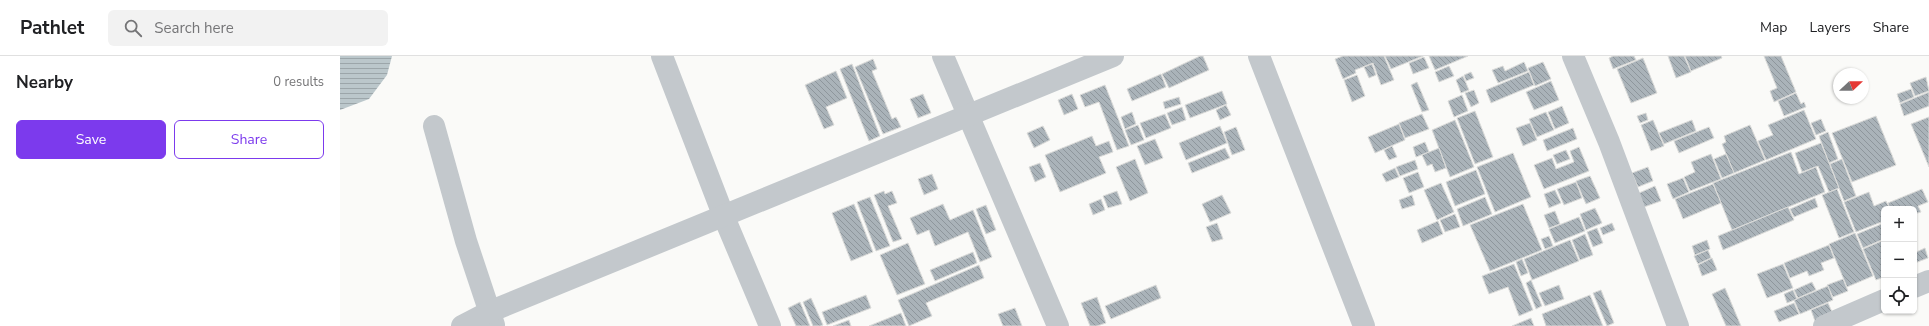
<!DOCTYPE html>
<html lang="en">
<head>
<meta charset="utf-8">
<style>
  :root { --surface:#fff; --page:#f2f2f2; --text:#202124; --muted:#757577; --line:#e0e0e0; --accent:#7c3aed }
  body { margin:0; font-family:"Nunito Sans",sans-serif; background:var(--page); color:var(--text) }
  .controls { position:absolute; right:12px; bottom:12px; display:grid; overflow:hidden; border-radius:6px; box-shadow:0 1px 3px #0004 }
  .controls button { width:36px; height:36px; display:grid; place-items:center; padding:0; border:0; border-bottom:1px solid var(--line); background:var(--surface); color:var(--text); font:20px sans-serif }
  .compass { position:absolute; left:1493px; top:12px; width:36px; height:36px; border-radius:50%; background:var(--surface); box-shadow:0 1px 3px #0004; rotate:68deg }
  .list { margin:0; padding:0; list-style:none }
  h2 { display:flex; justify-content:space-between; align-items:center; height:52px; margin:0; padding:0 16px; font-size:17px }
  h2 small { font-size:13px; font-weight:400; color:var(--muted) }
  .actions { display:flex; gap:8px; padding:12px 16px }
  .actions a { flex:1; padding:9px 0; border:1px solid var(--accent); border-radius:6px; text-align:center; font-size:14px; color:var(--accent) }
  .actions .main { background:var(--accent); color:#fff }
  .icon { flex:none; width:22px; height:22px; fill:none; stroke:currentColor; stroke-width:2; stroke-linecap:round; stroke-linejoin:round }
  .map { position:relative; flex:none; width:1589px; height:270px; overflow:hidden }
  header { display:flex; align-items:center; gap:24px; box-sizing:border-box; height:56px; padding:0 20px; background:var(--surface); border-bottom:1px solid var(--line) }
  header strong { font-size:19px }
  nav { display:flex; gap:22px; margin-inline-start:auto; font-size:14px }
  .search { width:280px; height:36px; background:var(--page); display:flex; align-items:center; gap:10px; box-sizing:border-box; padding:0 14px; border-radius:6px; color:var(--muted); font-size:15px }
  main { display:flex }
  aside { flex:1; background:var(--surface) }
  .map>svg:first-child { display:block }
</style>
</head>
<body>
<header>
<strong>Pathlet</strong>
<div class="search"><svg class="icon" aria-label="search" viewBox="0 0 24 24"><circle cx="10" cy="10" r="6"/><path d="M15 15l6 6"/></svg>Search here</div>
<nav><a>Map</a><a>Layers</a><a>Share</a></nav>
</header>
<main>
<aside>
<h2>Nearby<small>0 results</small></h2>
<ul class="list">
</ul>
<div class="actions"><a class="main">Save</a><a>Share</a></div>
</aside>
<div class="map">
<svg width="1589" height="270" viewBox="0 0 1589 270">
  <defs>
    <pattern id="water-rules" width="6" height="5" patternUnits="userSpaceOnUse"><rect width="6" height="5" fill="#bbc7cb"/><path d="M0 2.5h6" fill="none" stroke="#9ca6aa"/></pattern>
    <pattern id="building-back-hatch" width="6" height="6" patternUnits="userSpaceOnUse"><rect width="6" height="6" fill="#aab3b9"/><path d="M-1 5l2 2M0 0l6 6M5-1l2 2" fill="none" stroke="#8e969c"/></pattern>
  </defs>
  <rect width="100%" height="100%" fill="#fafaf8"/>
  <path fill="url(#water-rules)" d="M0,0H52L47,19L29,43L0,54Z"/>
  <g fill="url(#building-back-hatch)" stroke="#dcdcda">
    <path d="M860,0H863L869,14L829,32L822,18Z"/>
    <path d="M1003,0H1044L1054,24L1041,29L1033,7L1015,14L1016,17L1003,23L995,3Z"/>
    <path d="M1045,0H1083L1051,13Z"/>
    <path d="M1089,0H1128L1095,14Z"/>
    <path d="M1273,0H1294L1296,4L1273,13L1269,2Z"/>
    <path d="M1328,0H1344L1351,16L1336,22Z"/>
    <path d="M1345,0H1381L1382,2L1351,15Z"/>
    <path d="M1424,0H1441L1456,36L1434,46L1430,35L1437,32Z"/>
    <path d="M1084,1L1089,12L1073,18L1069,7Z"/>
    <path d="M1303,2L1317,37L1291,47L1277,13Z"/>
    <path d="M533,3L537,13L532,15L552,63L556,61L561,71L543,78L515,11Z"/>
    <path d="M1184,6L1188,15L1158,27L1152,14L1163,10L1165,15Z"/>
    <path d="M1203,6L1211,23L1195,30L1188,12Z"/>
    <path d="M512,8L540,80L529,85L500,13Z"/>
    <path d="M1032,8L1036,19L1029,22L1024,11Z"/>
    <path d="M1109,10L1114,20L1099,26L1095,16Z"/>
    <path d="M496,15L507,42L486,51L494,69L484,73L465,29Z"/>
    <path d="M1131,16L1134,22L1126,25L1124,19Z"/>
    <path d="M1189,16L1194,29L1151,47L1146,34Z"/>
    <path d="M821,18L826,31L792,45L787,33Z"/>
    <path d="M1017,19L1025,40L1012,46L1004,24Z"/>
    <path d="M1123,20L1129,34L1121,37L1116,24Z"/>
    <path d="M1586,21L1589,35L1575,40L1570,27Z"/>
    <path d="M1211,25L1219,44L1194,54L1186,36Z"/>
    <path d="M1077,26L1089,54L1082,56L1071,29Z"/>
    <path d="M765,29L789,90L777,94L759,46L745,51L740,39Z"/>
    <path d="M1571,33L1574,41L1560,47L1557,38Z"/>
    <path d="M1134,34L1139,47L1131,51L1125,37Z"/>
    <path d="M882,35L887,48L850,62L845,49Z"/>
    <path d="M1589,36V50L1564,60L1560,48Z"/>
    <path d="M1456,37L1461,48L1464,46L1466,51L1444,60L1438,45Z"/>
    <path d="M583,38L591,57L578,62L570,43Z"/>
    <path d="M732,38L738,53L724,59L718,44Z"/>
    <path d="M1122,39L1128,55L1114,61L1108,45Z"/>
    <path d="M839,41L841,48L825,53L823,46Z"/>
    <path d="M886,49L891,59L880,64L876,54Z"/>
    <path d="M1222,50L1229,67L1215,73L1208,56Z"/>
    <path d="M842,51L846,64L832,69L827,57Z"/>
    <path d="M1464,54L1476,83L1426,104L1418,85L1433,79L1428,69Z"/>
    <path d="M1135,55L1153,101L1135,108L1117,62Z"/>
    <path d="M792,56L796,68L785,73L781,61Z"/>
    <path d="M1206,56L1214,74L1197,81L1189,63Z"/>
    <path d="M1306,57L1308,64L1300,67L1297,60Z"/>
    <path d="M825,58L831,72L806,82L800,67Z"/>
    <path d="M1082,58L1089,73L1065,82L1059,67Z"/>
    <path d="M1536,60L1556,109L1512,126L1492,77Z"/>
    <path d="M1589,61V111L1571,68Z"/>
    <path d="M1481,63L1486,75L1476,79L1471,67Z"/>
    <path d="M1115,64L1134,111L1110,121L1092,74Z"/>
    <path d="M1313,64L1324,90L1311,95L1301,69Z"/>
    <path d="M1352,64L1356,75L1324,88L1319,77Z"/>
    <path d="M1190,67L1197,84L1183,90L1176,72Z"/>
    <path d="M1059,68L1065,84L1035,97L1028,81Z"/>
    <path d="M798,69L804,84L791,89L785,74Z"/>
    <path d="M1410,69L1425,104L1394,117L1382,88L1386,86L1384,80Z"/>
    <path d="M703,70L710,84L694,92L687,77Z"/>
    <path d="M880,70L887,87L846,104L839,87Z"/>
    <path d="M896,71L905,94L892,99L884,76Z"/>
    <path d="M1369,71L1374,82L1339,97L1334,85Z"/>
    <path d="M1233,72L1237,83L1207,95L1203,84Z"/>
    <path d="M1488,76L1498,103L1489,107L1479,80Z"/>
    <path d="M752,80L756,90L769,85L773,96L759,101L766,117L720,136L705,99Z"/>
    <path d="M815,83L823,102L805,109L797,90Z"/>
    <path d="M1085,86L1089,96L1076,101L1073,91Z"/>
    <path d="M1481,87L1499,132L1489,136L1478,110L1462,116L1455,97Z"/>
    <path d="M1052,90L1057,101L1049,104L1044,94Z"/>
    <path d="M1239,91L1249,115L1204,133L1194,109L1212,102L1216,113L1234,106L1230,95Z"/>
    <path d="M885,92L890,102L852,117L848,107Z"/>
    <path d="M1099,92L1106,112L1095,116L1092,108L1087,110L1082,99Z"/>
    <path d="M1226,94L1230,103L1217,108L1213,99Z"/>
    <path d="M1451,96L1459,118L1476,111L1485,136L1392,174L1373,127Z"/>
    <path d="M1173,97L1191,141L1155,156L1137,111Z"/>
    <path d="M1371,98L1381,123L1350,135L1344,121L1355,116L1351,106Z"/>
    <path d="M1386,98L1394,117L1382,122L1374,103Z"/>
    <path d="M795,103L808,137L790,145L776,111Z"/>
    <path d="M1502,103L1516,140L1504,145L1490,108Z"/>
    <path d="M1075,104L1078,113L1060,120L1056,111Z"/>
    <path d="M700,107L706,121L695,126L689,111Z"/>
    <path d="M1308,111L1313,125L1298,131L1292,117Z"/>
    <path d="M1055,112L1059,121L1046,126L1042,118Z"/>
    <path d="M1136,114L1145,138L1115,150L1106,126Z"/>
    <path d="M1078,116L1084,131L1069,137L1063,122Z"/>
    <path d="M592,118L598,133L584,139L578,123Z"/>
    <path d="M1250,120L1260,142L1246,148L1236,125Z"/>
    <path d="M1343,122L1349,136L1333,143L1327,128Z"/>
    <path d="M1236,126L1242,142L1224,149L1217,133Z"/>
    <path d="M1101,127L1114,156L1097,164L1084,134Z"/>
    <path d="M1373,128L1381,147L1343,163L1335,143Z"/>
    <path d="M1315,130L1321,145L1304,151L1299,137Z"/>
    <path d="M1497,133L1514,176L1499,182L1482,139Z"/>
    <path d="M1582,133L1588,146L1578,150L1581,156L1574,158V153H1550L1548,147Z"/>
    <path d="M1215,134L1221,147L1209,152L1204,138Z"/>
    <path d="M544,135L545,138L552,135L557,147L548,150L562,183L553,186L534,139Z"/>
    <path d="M777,135L782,148L768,152L763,140Z"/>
    <path d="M1529,136L1534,150L1546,145L1550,153H1544V165L1516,176L1504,146Z"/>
    <path d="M882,139L891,157L870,166L862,148Z"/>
    <path d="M1072,139L1075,149L1062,153L1059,144Z"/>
    <path d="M530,141L550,190L536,195L517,146Z"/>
    <path d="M1145,141L1152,158L1123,170L1117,153Z"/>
    <path d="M1475,142L1478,151L1454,161L1450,153Z"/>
    <path d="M761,143L765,154L753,159L749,148Z"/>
    <path d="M514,148L533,196L511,205L492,157Z"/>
    <path d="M603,148L610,164L633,154L652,201L640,206L628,176L595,190L589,174L577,179L570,162Z"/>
    <path d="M1183,148L1202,194L1150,215L1130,169Z"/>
    <path d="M646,149L656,174L646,178L636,153Z"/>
    <path d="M1448,151L1454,164L1383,194L1378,180Z"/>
    <path d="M1255,152L1262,167L1246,174L1240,158Z"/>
    <path d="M1215,155L1220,168L1209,172L1204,159Z"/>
    <path d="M1115,158L1120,171L1105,176L1100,164Z"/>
    <path d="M1239,161L1245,175L1215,187L1209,173Z"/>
    <path d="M1098,165L1103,178L1082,187L1077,174Z"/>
    <path d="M877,167L883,183L872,186L866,171Z"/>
    <path d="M1272,167L1275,174L1263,179L1260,172Z"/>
    <path d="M1544,167V183L1523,192L1517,178Z"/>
    <path d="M1257,172L1263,187L1253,191L1247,176Z"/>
    <path d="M1515,177L1533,220L1507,231L1489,188Z"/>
    <path d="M1245,178L1253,199L1240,204L1232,184Z"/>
    <path d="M1209,180L1213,190L1205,193L1201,183Z"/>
    <path d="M1230,184L1239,205L1192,224L1184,203Z"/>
    <path d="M1367,184L1370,193L1355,199L1352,190Z"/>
    <path d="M1544,184V221L1536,224L1523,193Z"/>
    <path d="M568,187L585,228L557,239L540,199Z"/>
    <path d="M1489,189L1494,202L1481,207L1484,214L1469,220L1467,215L1450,222L1444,207Z"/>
    <path d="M1585,192L1588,202L1575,207L1574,197Z"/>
    <path d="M1368,194L1371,202L1358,208L1354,200Z"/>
    <path d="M633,196L637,207L595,225L590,214Z"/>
    <path d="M1372,202L1377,214L1362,220L1358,209Z"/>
    <path d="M1182,203L1188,217L1181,220L1176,206Z"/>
    <path d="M1174,208L1193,254L1179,260L1168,231L1149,238L1142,220Z"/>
    <path d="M1443,208L1453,232L1427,242L1417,218Z"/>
    <path d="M639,209L644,222L586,247L592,260L569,270L558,244Z"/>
    <path d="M1503,223L1508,235L1493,241L1487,229Z"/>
    <path d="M1191,224L1202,250L1196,253L1186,227Z"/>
    <path d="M1472,226L1476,234L1458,242L1454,234Z"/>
    <path d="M816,229L821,242L771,263L765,250Z"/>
    <path d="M1219,229L1224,243L1205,250L1199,237Z"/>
    <path d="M1488,230L1493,244L1460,258L1454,244Z"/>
    <path d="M1385,232L1401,270H1386L1372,238Z"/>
    <path d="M1261,234L1274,267L1267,270L1253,237Z"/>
    <path d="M1453,234L1457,243L1447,247L1444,238Z"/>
    <path d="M526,239L531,252L487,269L482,256Z"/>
    <path d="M1250,239L1263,270H1206L1202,258Z"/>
    <path d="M757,241L766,267L757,270H750L741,247Z"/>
    <path d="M471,242L483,269L481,270H473L463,246Z"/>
    <path d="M460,246L470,270H456L448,252Z"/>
    <path d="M1454,247L1459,258L1439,266L1434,255Z"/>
    <path d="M1488,247L1493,258L1475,265L1471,254Z"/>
    <path d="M675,252L682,270H663L658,258Z"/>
    <path d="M561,257L566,270H529Z"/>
    <path d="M1191,262L1194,270H1172Z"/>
    <path d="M509,264L511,270H493Z"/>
  </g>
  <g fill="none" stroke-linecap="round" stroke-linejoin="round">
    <g stroke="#c3c8cc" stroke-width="22">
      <path d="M322,0L384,161L430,270"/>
      <path d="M603,0L718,270"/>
      <path d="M919,0L1024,270"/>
      <path d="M1233,0L1269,86L1338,270"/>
      <path d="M94,70L126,185L154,269"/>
      <path d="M1574,231L1589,225"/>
      <path d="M122,270L149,256L773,0"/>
      <path d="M1484,270L1544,244"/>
    </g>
  </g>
</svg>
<div class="controls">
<button>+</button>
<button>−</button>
<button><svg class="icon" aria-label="locate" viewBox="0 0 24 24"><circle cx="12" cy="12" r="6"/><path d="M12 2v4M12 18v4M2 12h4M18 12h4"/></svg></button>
</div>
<svg class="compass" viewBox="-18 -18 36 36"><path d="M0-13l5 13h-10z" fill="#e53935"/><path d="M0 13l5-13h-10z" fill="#757577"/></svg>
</div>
</main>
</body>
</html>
